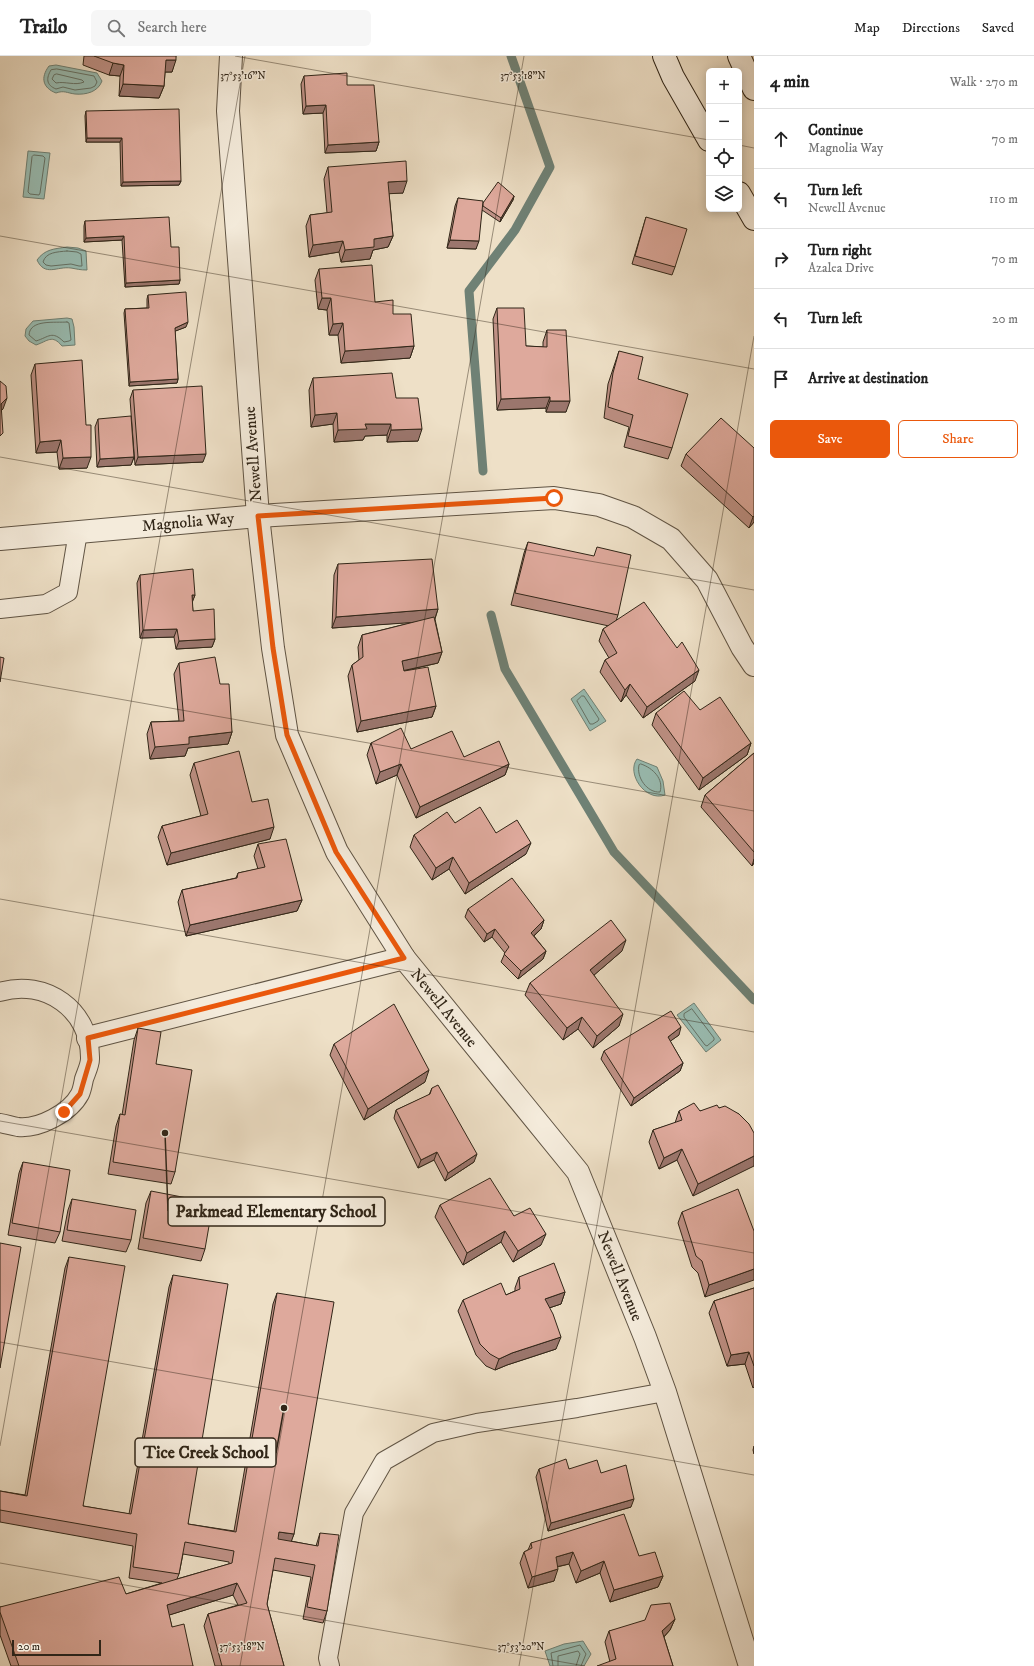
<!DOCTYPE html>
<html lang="en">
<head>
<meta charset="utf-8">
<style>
  :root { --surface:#fff; --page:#f6f6f6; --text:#222; --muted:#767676; --line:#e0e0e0; --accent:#ea580c }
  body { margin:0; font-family:"IM FELL DW Pica",serif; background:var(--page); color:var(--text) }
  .controls { position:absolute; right:12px; top:12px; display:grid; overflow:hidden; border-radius:6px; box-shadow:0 2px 10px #0003 }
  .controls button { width:36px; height:36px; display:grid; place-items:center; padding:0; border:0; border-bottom:1px solid var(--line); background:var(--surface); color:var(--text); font:20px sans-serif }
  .scale { position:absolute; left:12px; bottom:10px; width:89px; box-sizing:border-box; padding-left:4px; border:2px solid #312618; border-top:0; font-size:11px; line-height:14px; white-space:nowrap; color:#312618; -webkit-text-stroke:3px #f4ebdb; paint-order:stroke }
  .stop { position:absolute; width:12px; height:12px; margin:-9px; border:3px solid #ea580c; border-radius:50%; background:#fff }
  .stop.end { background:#ea580c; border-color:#fff; box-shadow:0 1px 4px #0008 }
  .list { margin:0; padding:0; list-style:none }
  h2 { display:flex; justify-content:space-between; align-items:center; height:52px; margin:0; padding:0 16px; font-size:17px }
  h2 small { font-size:13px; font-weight:400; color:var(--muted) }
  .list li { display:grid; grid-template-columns:26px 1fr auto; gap:12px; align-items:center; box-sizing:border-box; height:60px; padding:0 16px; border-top:1px solid var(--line) }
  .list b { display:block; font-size:15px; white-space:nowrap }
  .list p { margin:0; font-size:13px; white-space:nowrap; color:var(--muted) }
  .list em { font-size:13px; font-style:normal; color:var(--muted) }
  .actions { display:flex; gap:8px; padding:12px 16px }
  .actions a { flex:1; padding:9px 0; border:1px solid var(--accent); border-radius:6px; text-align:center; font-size:14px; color:var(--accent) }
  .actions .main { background:var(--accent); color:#fff }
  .icon { flex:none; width:22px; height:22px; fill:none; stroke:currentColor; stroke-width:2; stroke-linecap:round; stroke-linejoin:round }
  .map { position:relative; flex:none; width:754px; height:1610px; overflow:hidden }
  header { display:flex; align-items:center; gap:24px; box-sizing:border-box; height:56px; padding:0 20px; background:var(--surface); border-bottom:1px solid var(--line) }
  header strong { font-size:19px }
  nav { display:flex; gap:22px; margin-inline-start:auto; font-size:14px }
  .search { width:280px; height:36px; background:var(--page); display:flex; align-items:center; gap:10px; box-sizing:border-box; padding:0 14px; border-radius:6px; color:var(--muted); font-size:15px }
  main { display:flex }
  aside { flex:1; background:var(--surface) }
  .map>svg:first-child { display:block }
</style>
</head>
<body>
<header>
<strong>Trailo</strong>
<div class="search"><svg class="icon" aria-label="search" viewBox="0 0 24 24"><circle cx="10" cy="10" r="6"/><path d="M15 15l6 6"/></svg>Search here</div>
<nav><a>Map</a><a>Directions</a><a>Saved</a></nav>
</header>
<main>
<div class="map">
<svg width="754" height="1610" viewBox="0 0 754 1610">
  <rect width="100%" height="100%" fill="#eee0c7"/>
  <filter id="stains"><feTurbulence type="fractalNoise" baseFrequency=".005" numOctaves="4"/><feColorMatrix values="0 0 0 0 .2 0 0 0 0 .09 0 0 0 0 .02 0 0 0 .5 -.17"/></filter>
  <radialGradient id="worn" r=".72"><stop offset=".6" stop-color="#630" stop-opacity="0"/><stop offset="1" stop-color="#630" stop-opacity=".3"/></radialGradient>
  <g fill="#99bdb3" stroke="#6f8175">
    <path d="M56,9L97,17L102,25C98,36 86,39 75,38C67,37 64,34 56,37C43,32 40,22 49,10Z"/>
    <path d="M28,95L50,97L44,143L23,141Z"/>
    <path d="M67,191L78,192L86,195L87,214C80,214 77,213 71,212C57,210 45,221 37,204C45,193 54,193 67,191Z"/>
    <path d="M67,262L72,263L74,271L75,289L62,290C52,278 48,285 36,289L29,285L25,280L26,273L33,265Z"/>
    <path d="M584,633L606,665L590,675L571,643Z"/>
    <path d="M637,703L657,711L663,725L665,739C645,746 626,717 637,703Z"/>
    <path d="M694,947L721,984L706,996L677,959Z"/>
    <path d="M583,1585L591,1598L584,1610H550L545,1595L564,1588Z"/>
  </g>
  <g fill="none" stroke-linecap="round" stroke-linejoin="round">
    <g stroke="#657266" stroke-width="1">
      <path d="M57,13L94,20L97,26L95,30L91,32L75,34L63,31L56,33C46,29 46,22 51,14Z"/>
      <path d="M57,18L82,24L84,26C75,30 65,25 56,27L52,23L54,19Z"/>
      <path d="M34,99L43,100L45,102L40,137L39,139L30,138L28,136L32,101Z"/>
      <path d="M67,195L77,196L81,198L82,210H79L71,208L51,210L46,209L43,206C46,196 57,196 67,195Z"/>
      <path d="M67,266L69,267L71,284L69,285L64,286C52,274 49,281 36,285L29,279C30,263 55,267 67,266Z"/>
      <path d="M582,640H584L599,663L598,665L593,668H590L577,645Z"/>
      <path d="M641,708C653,712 664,723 660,736C647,737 636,721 639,709Z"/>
      <path d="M692,953L714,982V984L707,990L705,989L684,961V958Z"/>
      <path d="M553,1610L551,1597L580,1589L586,1598L581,1610"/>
      <path d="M558,1610V1600L578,1595L580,1598L576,1610"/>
    </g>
    <g stroke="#6f8175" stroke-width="9">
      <path d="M483,415L469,235L515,174L550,111L511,0"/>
      <path d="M491,559L505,613L614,796L754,944"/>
    </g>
    <g stroke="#605444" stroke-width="20">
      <g id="service">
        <path d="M0,553L46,548L68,536L78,476"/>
        <path d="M0,936C45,922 91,954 90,1003C90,1009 86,1017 84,1023C83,1028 82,1034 80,1038C70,1057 39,1073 18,1071C12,1070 6,1068 0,1067"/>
        <path d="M330,1610L328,1602L354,1457L384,1405L433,1377L477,1367L577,1352L665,1336"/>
      </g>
    </g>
    <g stroke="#605444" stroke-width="24">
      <g id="minor">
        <path d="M231,0L228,55L258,460L273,592L287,679L337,796L404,902L578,1116L645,1281L665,1336L750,1610"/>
        <path d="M0,483L258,460L554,442L599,449L633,461L671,483L707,524L742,591L754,609"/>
        <path d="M88,982L404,902"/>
      </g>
    </g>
    <g stroke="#312618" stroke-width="24">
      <g id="secondary">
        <path d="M664,0L673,21L709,84"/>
        <path d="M739,0L754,33"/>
        <path d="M739,137L754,163"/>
      </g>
    </g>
    <use href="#service" stroke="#f4ebdb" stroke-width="18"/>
    <use href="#minor" stroke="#f4ebdb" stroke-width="22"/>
    <use href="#secondary" stroke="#f4ebdb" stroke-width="22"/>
  </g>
  <g fill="#bf9186" stroke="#312618" fill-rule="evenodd">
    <path d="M84,0H176L172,16H165L164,30L159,42L119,40L120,20L109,19L83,9Z"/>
    <path d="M304,20L347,29L379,86L376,95L325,97L323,57L303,58L301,28Z"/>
    <path d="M86,55L181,125L179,129L121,130L120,86H86L85,60Z"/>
    <path d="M328,111L403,137H389L393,180L388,191L373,194L370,203L341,206L339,196L309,201L306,170L310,159L327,157L324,123Z"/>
    <path d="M514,140L513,144L500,166L482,154L476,193L447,192L455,150L458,142L483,147Z"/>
    <path d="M646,161L675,211L672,219L632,208Z"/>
    <path d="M85,165L171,191L180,224L179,228L125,231L122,184L84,186V170Z"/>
    <path d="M319,213L375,246L393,258L414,290L410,302L341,307L338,279H329L327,254L318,253L315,224Z"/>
    <path d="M148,239L186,271L175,275L178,323L177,327L129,330L124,257L125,253L147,252V243Z"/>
    <path d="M497,252L526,290L543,291V286L547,274L566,356H546V352L497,354L493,263Z"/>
    <path d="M619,295L638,323L672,392L668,403L624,391L629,371L604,362L608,328Z"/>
    <path d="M35,308L87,412L59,413L57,396L36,397L31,319Z"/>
    <path d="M313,322L396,342L418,385L387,386V379L365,380L363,384L334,386L333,368L311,371L309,334Z"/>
    <path d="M133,334L203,406L135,409L130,343Z"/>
    <path d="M98,363L134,401L131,409L97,411L95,371Z"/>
    <path d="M754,392V466L749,472L681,410L686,398Z"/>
    <path d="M528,486L618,559L616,565L695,625L643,662L626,639L621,646L600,616L605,604L609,602L599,585L603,573L609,570L511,549L524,497Z"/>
    <path d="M338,508L438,553L435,563L442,596L438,607L404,615L436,650L432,661L357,676L348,620L352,609L359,604L358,591L362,579L414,566L332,572L334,519Z"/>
    <path d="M140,519L195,539L192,546L193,555L215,583L212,591L176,593L174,581L140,582L137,527Z"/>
    <path d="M179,607L220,628L232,676L228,688L188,692L185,700L150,703L147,678L151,666L179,665L174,618Z"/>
    <path d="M700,654L751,687L747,699L699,734L652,669L656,657Z"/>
    <path d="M371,687L464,701L509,708L505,719L416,762L397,719L376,728L367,699Z"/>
    <path d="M754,697V807L752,810L701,751L705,739Z"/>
    <path d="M194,707L252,746L270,783L167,809L158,781L162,770L201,760L190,719Z"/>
    <path d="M455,767L496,777L526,798L465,838L449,813L432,824L410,791L414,779Z"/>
    <path d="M258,788L302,844L297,855L186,880L178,846L182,834L236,822L238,817L258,813L254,800Z"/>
    <path d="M468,853L544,864L541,873L534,880L546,895L543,903L518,923L501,906L505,897L492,881L484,886L465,861Z"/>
    <path d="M622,895L594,919L619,970L593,992L578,973L563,984L525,939L530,927Z"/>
    <path d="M138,972L156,1008L175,1116L171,1128L108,1118L116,1070L120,1058L122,1059L134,984Z"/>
    <path d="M679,979L670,985L683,1007L680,1015L631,1050L601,1003L604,995Z"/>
    <path d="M334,988L425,1026L364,1064L330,999Z"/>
    <path d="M432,1032L474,1106L445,1125L434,1104L418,1112L394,1062L396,1054L429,1039Z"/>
    <path d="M719,1052L739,1058L693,1140L677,1104L659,1113L649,1086L653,1074L675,1067L679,1055H700Z"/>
    <path d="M23,1106L60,1176L55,1187L8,1179L19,1117Z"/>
    <path d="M151,1135L205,1193L201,1205L138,1193L146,1147Z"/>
    <path d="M72,1143L131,1184L126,1196L62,1185L68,1154Z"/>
    <path d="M440,1149L514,1160L541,1189L513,1206L501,1186L463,1209L435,1161Z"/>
    <path d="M682,1156L754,1175L705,1241L698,1217L692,1211L678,1167Z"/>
    <path d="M69,1201L83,1450L129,1458L169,1231L173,1219L188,1468L234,1475L273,1248L277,1237L294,1478L291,1485L316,1490L320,1477L327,1555L323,1567L303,1563L311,1521L273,1514L267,1548L284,1610H215L204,1570L208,1558L238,1549L233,1539L169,1559L172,1571L193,1610H11L0,1579V1551L126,1538L162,1527L129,1522L133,1490L0,1466V1435L25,1439L65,1212ZM183,1498L229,1506V1508L177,1523L179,1518Z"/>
    <path d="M519,1221L565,1236L561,1248L549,1252L556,1293L507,1309L495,1314L486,1310L476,1299L458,1255L463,1244L506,1239L515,1235V1232Z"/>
    <path d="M754,1232V1331L753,1332L745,1308L727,1310L709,1257L714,1245Z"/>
    <path d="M754,1390V1398L753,1394Z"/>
    <path d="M539,1413H569L601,1417L631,1451L548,1475L536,1421Z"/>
    <path d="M531,1487L639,1500L663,1520L658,1531L610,1546L600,1517L576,1527L569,1508L557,1511L554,1525L528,1532L520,1507L524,1496L528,1494Z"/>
    <path d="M675,1563L670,1574L664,1581L673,1610L610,1606L605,1586L609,1575Z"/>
  </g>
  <g fill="#9b766d" stroke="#312618">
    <path d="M166,4H176L172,16H162Z"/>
    <path d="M113,7L124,9L120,20L109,19Z"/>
    <path d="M123,28L164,30L159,42L119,40Z"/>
    <path d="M326,49L323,57L303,58L306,50Z"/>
    <path d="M87,82H122L120,86H86Z"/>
    <path d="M379,86L376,95L325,97L328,89Z"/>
    <path d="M181,125L179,129L121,130L123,126Z"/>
    <path d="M407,125L403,137L384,138L388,126Z"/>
    <path d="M514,140L513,144L500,166L501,162Z"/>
    <path d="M124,180L122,184L84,186L86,182Z"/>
    <path d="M393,180L388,191L373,194L370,203L341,206L345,194L374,183Z"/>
    <path d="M450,184L479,185L476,193L447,192Z"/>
    <path d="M343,185L339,196L309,201L313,189Z"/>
    <path d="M180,224L179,228L125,231L126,227Z"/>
    <path d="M322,242H331L327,254L318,253Z"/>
    <path d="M188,266L186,271L173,276L175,272Z"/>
    <path d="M343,267L338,279H329L333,268Z"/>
    <path d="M414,290L410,302L341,307L345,295Z"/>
    <path d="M178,323L177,327L129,330L130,326Z"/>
    <path d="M550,341L546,352L497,354L501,343Z"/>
    <path d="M7,342L3,353L0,356L1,348Z"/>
    <path d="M550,345H570L566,356H546Z"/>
    <path d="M337,357L333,368L311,371L315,359Z"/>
    <path d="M365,368H391L387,379L365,380L363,384L334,386L338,374Z"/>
    <path d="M422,373L418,385L387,386L391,374Z"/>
    <path d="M61,384L57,396L36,397L40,386Z"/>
    <path d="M206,398L203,406L135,409L138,401Z"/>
    <path d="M91,401L87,412L59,413L63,402Z"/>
    <path d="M134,401L131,409L97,411L100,403Z"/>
    <path d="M754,460V466L749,472L753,461Z"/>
    <path d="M192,539H195L192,547Z"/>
    <path d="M438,553L434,565L332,572L336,561Z"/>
    <path d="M177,573L174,581L140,582L143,574Z"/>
    <path d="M215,583L212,591L176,593L179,585Z"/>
    <path d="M442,596L438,607L397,616L402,605Z"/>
    <path d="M699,614L695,625L643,662L647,651Z"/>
    <path d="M630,628L626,639L621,646L625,634Z"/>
    <path d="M436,650L432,661L357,676L361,665Z"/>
    <path d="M232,676L228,688L188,692L185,700L150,703L155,691L189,681Z"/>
    <path d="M751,687L747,699L699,734L703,722Z"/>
    <path d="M401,708L397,719L376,728L380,716Z"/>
    <path d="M509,708L505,719L416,762L420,751Z"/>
    <path d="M274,771L270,783L167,809L171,797Z"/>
    <path d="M531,787L526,798L465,838L469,827Z"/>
    <path d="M453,801L449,813L432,824L436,812Z"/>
    <path d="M754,803V807L752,810Z"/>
    <path d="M302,844L297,855L186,880L190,869Z"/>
    <path d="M544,864L541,873L528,885L531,877Z"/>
    <path d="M495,873L492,881L484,886L487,878Z"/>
    <path d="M626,884L622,895L586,926L590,914Z"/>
    <path d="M546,895L543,903L518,923L521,915Z"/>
    <path d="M623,958L619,970L593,992L597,980Z"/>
    <path d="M582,961L578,973L563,984L567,972Z"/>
    <path d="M681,971L679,979L665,989L668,981Z"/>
    <path d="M683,1007L680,1015L631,1050L634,1042Z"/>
    <path d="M429,1014L425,1026L364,1064L368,1053Z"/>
    <path d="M682,1093L677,1104L659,1113L664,1102Z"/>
    <path d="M437,1096L434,1104L418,1112L421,1104Z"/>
    <path d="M477,1098L474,1106L445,1125L448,1117Z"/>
    <path d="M754,1100V1110L693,1140L698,1128Z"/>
    <path d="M505,1175L501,1186L463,1209L467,1197Z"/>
    <path d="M546,1178L541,1189L513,1206L518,1195Z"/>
    <path d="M754,1213V1224L705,1241L709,1229Z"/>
    <path d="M565,1236L561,1248L540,1255L545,1243Z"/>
    <path d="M561,1281L556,1293L507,1309L495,1314L499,1303L512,1297Z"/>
    <path d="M749,1296L745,1308L727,1310L731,1299Z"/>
    <path d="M634,1443L631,1451L548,1475L551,1467Z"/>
    <path d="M279,1476L294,1478L290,1489L274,1487Z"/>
    <path d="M573,1496L569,1508L551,1512L556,1501Z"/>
    <path d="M604,1505L600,1517L576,1527L581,1515Z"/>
    <path d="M558,1513L554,1525L528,1532L532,1521Z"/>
    <path d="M663,1520L658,1531L610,1546L614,1534Z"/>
    <path d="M237,1527L233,1539L163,1561L167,1549Z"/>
    <path d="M675,1563L670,1574L658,1587L662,1575Z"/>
  </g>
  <g fill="#dea99c" stroke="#312618">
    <path d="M94,0H176V4H166L164,30L123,28L124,9L113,7Z"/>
    <path d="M347,17V29H374L379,86L328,89L326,49L306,50L304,20Z"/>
    <path d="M179,53L181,125L123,126L122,82H87L86,55Z"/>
    <path d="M406,105L407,125L388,126L393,180L374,183V191L345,194L343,185L313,189L310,159L332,156L328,111Z"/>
    <path d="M498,126L514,140L501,162L483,150V147Z"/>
    <path d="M458,142L483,145L479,185L450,184Z"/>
    <path d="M169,161L171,191H179L180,224L126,227L124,180L86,182L85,165Z"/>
    <path d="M646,161L687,173L675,211L635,200Z"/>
    <path d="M372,209L375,246L393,244V258H411L414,290L345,295L343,267L333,268L331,242H322L319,213Z"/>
    <path d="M186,236L188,266L175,272L178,323L130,326L125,253L149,252L148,239Z"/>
    <path d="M497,252H524L526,290L547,291V274H566L570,345H550V341L501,343Z"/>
    <path d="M619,295L643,301L638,323L688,338L672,392L628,380L633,359L608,351L613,317Z"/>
    <path d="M82,304L86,369H91V401L63,402L61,384L40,386L35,308Z"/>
    <path d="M392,317L396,342H418L422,373L391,374V368H365L367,373L338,374L337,357L315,359L313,322Z"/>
    <path d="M0,325L6,330L7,342L1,348L3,377L0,380Z"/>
    <path d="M202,330L206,398L138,401L133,334Z"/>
    <path d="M131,360L134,401L100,403L98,363Z"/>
    <path d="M721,362L754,392V460L753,461L686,398Z"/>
    <path d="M528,486L594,500L597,491L631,499L618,559L515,537Z"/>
    <path d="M432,503L438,553L336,561L338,508Z"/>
    <path d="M193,513L195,539H192L193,555L214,553L215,583L179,585L177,573L143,574L140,519Z"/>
    <path d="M644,546L677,592L682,586L699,614L647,651L630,628L625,634L605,604L617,597L603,573Z"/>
    <path d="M434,561L442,596L402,605L404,615L428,611L436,650L361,665L352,609L363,601L362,579Z"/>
    <path d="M0,601L4,602L0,626Z"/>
    <path d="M215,601L220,628H229L232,676L189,681V688L155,691L151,666L184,665L179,607Z"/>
    <path d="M684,635L700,654L720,641L751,687L703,722L656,657Z"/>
    <path d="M401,672L411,693L452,675L464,701L499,685L509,708L420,751L401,708L380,716L371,687Z"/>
    <path d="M239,695L252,746L268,743L274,771L171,797L162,770L208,758L194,707Z"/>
    <path d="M754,697V796L705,739Z"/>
    <path d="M480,751L496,777L517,764L531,787L469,827L453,801L436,812L414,779L447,756L455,767Z"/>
    <path d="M286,783L302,844L190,869L182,834L237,822L238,817L265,811L258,788Z"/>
    <path d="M512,822L544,864L531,877L546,895L521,915L504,898L509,891L495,873L487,878L468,853Z"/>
    <path d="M611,864L626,884L590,914L623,958L597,980L582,961L567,972L530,927Z"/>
    <path d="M394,948L429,1014L368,1053L334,988Z"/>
    <path d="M671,955L681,971L668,981L683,1007L634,1042L604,995Z"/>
    <path d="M138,972L161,976L156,1008L192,1014L175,1116L113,1106L120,1058L125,1059Z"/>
    <path d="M438,1029L477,1098L448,1117L437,1096L421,1104L396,1054L430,1038L432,1032Z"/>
    <path d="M694,1047L700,1055L717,1049L719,1052L725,1050L739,1058L749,1068L754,1077V1100L698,1128L682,1093L664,1102L653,1074L682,1064L679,1055Z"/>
    <path d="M23,1106L70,1114L60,1176L12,1167Z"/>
    <path d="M490,1122L514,1160L530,1152L546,1178L518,1195L505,1175L467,1197L440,1149Z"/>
    <path d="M738,1133L754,1175V1213L709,1229L702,1205L696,1200L682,1156Z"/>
    <path d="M151,1135L213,1147L205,1193L143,1182Z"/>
    <path d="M72,1143L136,1154L131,1184L67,1174Z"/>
    <path d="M0,1187L21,1191L0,1312Z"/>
    <path d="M69,1201L125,1210L83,1450L131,1458L173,1219L228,1228L188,1468L236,1476L277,1237L334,1246L294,1478L279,1476L278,1483L318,1490L320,1477L339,1479L327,1555L307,1551L315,1509L275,1502L267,1548L284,1610H222L208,1558L247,1547L237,1527L167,1549L172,1571L184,1568L193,1610H19L0,1556V1551L119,1521L126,1538L232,1507L234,1495L185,1486L179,1518L133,1511L137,1478L0,1454V1435L27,1440Z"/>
    <path d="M554,1207L565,1236L545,1243L553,1258L561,1281L512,1297L499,1303L490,1298L480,1288L463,1244L501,1227L506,1239L520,1233L519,1221Z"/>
    <path d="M754,1232V1310L749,1296L731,1299L714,1245Z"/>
    <path d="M566,1403L569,1413L597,1404L601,1417L626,1409L634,1443L551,1467L539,1413Z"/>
    <path d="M624,1458L639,1500L655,1496L663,1520L614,1534L604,1505L581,1515L573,1496L556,1501L558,1513L532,1521L524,1496L532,1492L531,1487Z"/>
    <path d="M670,1547L675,1563L662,1575L673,1610H597L616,1603L609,1575L645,1564L651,1549Z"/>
  </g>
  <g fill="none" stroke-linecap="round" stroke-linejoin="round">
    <path stroke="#ea580c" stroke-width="5" d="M64,1056L80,1038L90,1004L88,982L404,902L336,796L287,679L273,592L258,460L554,442"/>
  </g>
  <path fill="none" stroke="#312618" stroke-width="1" stroke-opacity="0.45" d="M235,0L709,84M739,89L754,92M0,180L754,313M0,401L754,534M0,622L754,755M0,843L754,976M0,1065L754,1197M0,1286L754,1419M0,1390L245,0M0,1507L585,1610M240,1610L524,0M519,1610L754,280"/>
  <g text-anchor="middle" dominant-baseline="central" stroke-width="3" stroke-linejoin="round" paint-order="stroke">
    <g font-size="16" fill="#312618" stroke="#f4ebdb">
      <text transform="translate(253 398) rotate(-94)">Newell Avenue</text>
      <text transform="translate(188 466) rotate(-5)">Magnolia Way</text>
      <text transform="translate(444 952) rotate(51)">Newell Avenue</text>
      <text transform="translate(620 1220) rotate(68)">Newell Avenue</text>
    </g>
  </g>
  <g font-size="10" text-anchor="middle" fill="#312618" stroke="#f4ebdb" stroke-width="3" stroke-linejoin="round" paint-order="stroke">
    <text x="243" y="23">37°53'16"N</text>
    <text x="523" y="23">37°53'18"N</text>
    <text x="242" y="1594">37°53'18"N</text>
    <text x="521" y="1594">37°53'20"N</text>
  </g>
  <path fill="none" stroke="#312618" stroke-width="1.5" d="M165 1077L168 1155M284 1352L276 1397"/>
  <g fill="#312618" stroke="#f4ebdb" stroke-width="1.5">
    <circle cx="165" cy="1077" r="4"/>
    <circle cx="284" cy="1352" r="4"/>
  </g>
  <g fill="#f4ebdb" stroke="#312618" stroke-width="1.5">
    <rect x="168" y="1141" width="217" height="29" rx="4"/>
    <rect x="135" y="1382" width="141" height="29" rx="4"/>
  </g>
  <g font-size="17" text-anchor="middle" font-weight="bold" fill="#312618">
    <text x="276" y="1161">Parkmead Elementary School</text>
    <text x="206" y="1402">Tice Creek School</text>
  </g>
  <rect width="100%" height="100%" filter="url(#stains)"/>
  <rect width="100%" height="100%" fill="url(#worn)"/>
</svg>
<div class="controls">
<button>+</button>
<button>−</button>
<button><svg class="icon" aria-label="locate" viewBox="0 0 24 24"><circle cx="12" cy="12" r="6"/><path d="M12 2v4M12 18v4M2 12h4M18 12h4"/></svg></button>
<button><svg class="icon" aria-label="layers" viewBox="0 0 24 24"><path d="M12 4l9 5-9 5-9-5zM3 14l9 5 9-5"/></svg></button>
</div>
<div class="scale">20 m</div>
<div class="stop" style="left:554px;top:442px"></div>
<div class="stop end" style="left:64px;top:1056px"></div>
</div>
<aside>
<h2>4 min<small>Walk · 270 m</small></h2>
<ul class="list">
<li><svg class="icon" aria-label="ahead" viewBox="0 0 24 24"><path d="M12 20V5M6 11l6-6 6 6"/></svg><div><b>Continue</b><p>Magnolia Way</p></div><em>70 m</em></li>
<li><svg class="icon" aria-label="left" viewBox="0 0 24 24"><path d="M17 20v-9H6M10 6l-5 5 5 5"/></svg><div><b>Turn left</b><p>Newell Avenue</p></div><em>110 m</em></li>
<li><svg class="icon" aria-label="right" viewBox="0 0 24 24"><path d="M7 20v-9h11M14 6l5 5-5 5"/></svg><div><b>Turn right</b><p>Azalea Drive</p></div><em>70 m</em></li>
<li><svg class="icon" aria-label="left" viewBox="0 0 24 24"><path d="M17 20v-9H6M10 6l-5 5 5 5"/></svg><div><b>Turn left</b></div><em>20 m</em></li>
<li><svg class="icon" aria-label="arrive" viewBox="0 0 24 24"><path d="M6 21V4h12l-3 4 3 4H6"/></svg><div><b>Arrive at destination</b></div></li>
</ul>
<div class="actions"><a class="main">Save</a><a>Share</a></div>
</aside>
</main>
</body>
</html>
